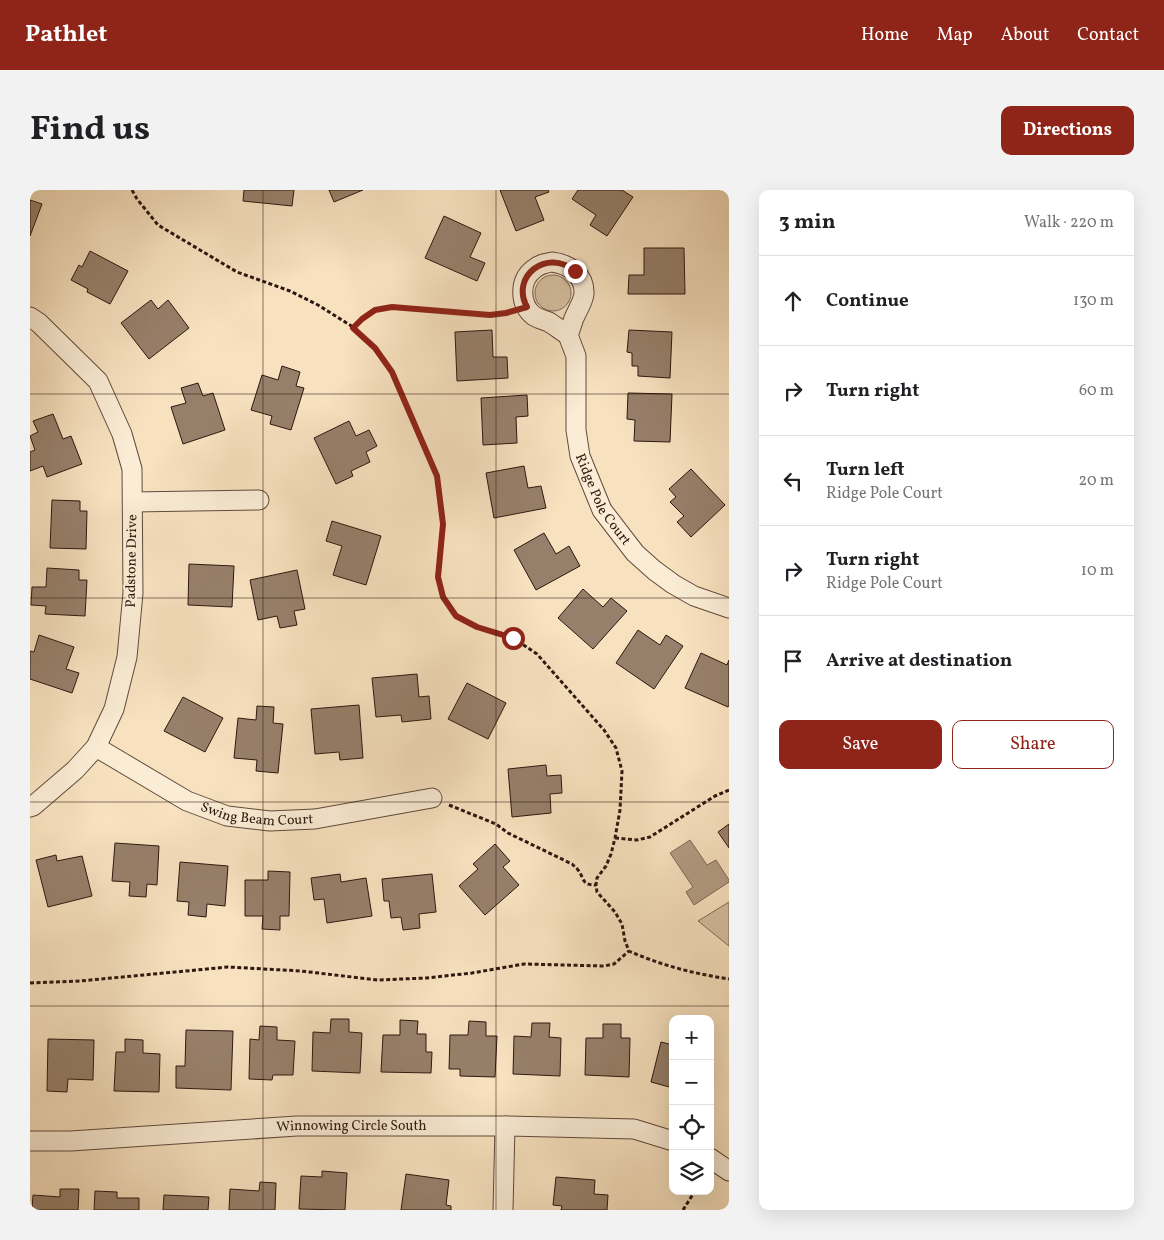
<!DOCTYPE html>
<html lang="en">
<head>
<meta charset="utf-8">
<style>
  :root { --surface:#fff; --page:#f2f2f2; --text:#202124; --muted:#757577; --line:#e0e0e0; --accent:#8f2418 }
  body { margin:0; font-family:Vollkorn,serif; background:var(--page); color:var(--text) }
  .controls { position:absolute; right:15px; bottom:15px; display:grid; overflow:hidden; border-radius:10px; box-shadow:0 5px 20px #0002 }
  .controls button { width:45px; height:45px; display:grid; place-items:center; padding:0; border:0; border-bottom:1px solid var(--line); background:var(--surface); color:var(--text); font:25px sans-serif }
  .stop { position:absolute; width:15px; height:15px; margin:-11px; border:4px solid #8f2418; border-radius:50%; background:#fff }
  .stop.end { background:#8f2418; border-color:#fff; box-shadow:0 1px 5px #0008 }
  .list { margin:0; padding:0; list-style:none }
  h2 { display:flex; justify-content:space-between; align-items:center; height:65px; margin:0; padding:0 20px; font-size:21px }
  h2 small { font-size:16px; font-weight:400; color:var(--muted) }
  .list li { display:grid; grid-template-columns:32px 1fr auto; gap:15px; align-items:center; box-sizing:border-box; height:90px; padding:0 20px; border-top:1px solid var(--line) }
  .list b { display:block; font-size:19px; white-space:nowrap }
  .list p { margin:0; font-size:16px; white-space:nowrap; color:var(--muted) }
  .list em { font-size:16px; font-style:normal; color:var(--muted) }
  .actions { display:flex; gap:10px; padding:15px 20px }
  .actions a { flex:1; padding:11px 0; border:1px solid var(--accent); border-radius:10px; text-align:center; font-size:18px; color:var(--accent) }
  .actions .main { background:var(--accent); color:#fff }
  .icon { flex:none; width:28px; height:28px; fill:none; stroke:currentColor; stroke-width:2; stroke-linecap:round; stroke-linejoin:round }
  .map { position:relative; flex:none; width:699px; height:1020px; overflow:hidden; border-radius:10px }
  header { display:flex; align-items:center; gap:30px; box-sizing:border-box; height:70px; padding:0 25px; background:var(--accent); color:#fff }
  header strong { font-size:24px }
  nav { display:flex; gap:28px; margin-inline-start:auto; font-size:18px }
  .intro { display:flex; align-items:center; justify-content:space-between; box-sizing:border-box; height:120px; padding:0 30px }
  h1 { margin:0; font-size:35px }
  .button { padding:12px 22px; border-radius:10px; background:var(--accent); color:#fff; font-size:18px; font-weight:700 }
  main { display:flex; gap:30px; padding:0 30px }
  aside { flex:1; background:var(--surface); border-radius:10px; box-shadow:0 5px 20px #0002 }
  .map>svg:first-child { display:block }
</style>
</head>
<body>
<header>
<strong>Pathlet</strong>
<nav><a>Home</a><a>Map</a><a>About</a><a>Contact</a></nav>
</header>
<div class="intro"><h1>Find us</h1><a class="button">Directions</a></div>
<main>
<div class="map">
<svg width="699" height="1020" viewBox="0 0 699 1020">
  <rect width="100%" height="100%" fill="#f7e1bf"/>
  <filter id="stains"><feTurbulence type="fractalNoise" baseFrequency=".004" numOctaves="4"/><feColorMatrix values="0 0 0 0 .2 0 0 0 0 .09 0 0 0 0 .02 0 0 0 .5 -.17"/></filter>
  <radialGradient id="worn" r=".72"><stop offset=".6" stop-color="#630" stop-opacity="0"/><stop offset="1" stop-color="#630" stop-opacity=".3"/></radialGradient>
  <g fill="#d5bfa1" stroke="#826b58">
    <circle cx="523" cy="103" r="18"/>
    <path d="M699,712V756L668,731Z"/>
  </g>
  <path fill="#b39c83" stroke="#7e6755" d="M660,650L677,675L686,670L699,690V692L664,715L656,702L663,697L640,663Z"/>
  <g fill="#97806b" stroke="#2e170f">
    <path d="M214,0H264L262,16L213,11Z"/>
    <path d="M299,0H333L304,12Z"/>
    <path d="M470,0H518L519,2L505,7L514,30L486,41Z"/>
    <path d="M548,0H592L603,7L577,46L560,35L566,25L542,9Z"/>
    <path d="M0,10L12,14L0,46Z"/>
    <path d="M414,26L451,43L440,67L455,73L447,91L395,68Z"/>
    <path d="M614,58H654L655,104H598L599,85H614Z"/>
    <path d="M60,61L98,81L80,114L57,102L58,99L41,90L49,75L52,77Z"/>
    <path d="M121,110L128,119L138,110L159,138L119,169L91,133Z"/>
    <path d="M462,140L463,167H477L478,188L427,191L425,142Z"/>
    <path d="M599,140L642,142L640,188L608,186V176H602V163L597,162Z"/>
    <path d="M252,176L270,182L266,196L274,198L261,240L240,234L242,226L221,220L232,185L248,190Z"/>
    <path d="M168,193L173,206L183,203L195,240L153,254L141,217L156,213L151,198Z"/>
    <path d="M598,203L642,204L640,252L604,251L605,230L597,229Z"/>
    <path d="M497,205L498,226L486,227L487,253L453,255L451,208Z"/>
    <path d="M23,224L33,249L41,246L52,274L17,287L13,276L0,281V262L5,260L0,246L8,242L3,231Z"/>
    <path d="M319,231L326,246L339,240L347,256L336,262L340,272L321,281L323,286L306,294L284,248Z"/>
    <path d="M494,276L498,298L511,296L516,318L464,328L456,283Z"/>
    <path d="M661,279L695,315L661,347L647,332L654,326L640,312L646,307L639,299Z"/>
    <path d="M22,310L50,311V321H57L56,359L20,358Z"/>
    <path d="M302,331L351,346L336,395L303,385L312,356L296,351Z"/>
    <path d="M514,343L526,364L539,356L550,376L506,400L484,360Z"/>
    <path d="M159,374L204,376L202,417L158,415Z"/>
    <path d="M17,378L49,380V390H57L55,426L15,424L16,416L1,415L2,397H16Z"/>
    <path d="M267,380L275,419L264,421L267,435L250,438L247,426L228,430L220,390Z"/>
    <path d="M553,399L573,417L581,408L597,421L563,459L528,428Z"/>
    <path d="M608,440L630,455L636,445L653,456L624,499L586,473Z"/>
    <path d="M9,445L44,457L36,479L49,483L42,503L0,489V461L4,462Z"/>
    <path d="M671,463L697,475L699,470V515L698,517L655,498Z"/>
    <path d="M387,484L389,507L399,506L401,529L372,532L371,525L346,527L342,488Z"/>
    <path d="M437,493L476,513L458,549L418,529Z"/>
    <path d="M153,507L193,528L175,562L134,541Z"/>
    <path d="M329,515L333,568L310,570L309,562L285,564L281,519Z"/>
    <path d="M227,516L244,517L243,533L253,534L248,583L226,581L227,570L204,568L208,528L226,530Z"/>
    <path d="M516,575L517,586L531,585L532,603L520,604L521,623L482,627L478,579Z"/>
    <path d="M699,634V658L688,642Z"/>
    <path d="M85,653L129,656L127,695L117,694L116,707L99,706L100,692L82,691Z"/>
    <path d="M465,654L480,671L473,677L489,695L455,725L429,696L448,679L443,674Z"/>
    <path d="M26,665L27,671L52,666L62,706L18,717L6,670Z"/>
    <path d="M150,672L198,676L195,716L177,714L176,727L158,725L159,712L147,711Z"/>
    <path d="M238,681L260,682L259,726H250V740L232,739L233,726H215V690H238Z"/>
    <path d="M310,684L311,692L336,688L342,726L297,733L294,709L284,710L281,688Z"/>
    <path d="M402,684L406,722L389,724L390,738L373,740L371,727L361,728L359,711H354L352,689Z"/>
    <path d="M301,829H319V842L332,843L330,883L282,881L283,842L300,843Z"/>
    <path d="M370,830L388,831L387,844H396V862H402L401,883L351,882L353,845H370Z"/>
    <path d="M439,831L456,832V846H467L465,887L430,886V879H419L420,845H438Z"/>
    <path d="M502,833H520L519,847L531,848L530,886L483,884L484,846L501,847Z"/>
    <path d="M573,834H591V848H600L599,887L555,885L556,848H573Z"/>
    <path d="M230,836L247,837V850L265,851L263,885H243L242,890L219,889L220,849L229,850Z"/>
    <path d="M156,840L203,841L201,900L146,898V876H155Z"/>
    <path d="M18,849L64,850L63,890L38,889L37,902L17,901Z"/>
    <path d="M95,849L113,850V863L130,864L129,902L84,901L86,862H95Z"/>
    <path d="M631,852L643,855V898L621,892Z"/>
    <path d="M292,981L317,983L315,1020L269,1019L271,986L292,987Z"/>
    <path d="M376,984L419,990L416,1015L421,1016V1020H371Z"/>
    <path d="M526,987L565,990L564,1004L578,1005L577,1020H531L532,1016L523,1015Z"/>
    <path d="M230,992L246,993L245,1020H199L200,999L229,1001Z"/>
    <path d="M30,999H49L48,1020H2L3,1005L30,1007Z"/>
    <path d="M65,1001L87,1002V1008H109V1020H64Z"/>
    <path d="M134,1005L179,1007L178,1020H133Z"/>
  </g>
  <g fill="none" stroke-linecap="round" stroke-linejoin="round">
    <g stroke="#604a3b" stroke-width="21">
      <g id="minor">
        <path d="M522,72C539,74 555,85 554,104C553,112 548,119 545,126C542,132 541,139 538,145C532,141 525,136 519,132C514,130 509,129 504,126C489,114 489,90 504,79C510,74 516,73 522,72Z"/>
        <path d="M0,127L9,133L68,191L92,244L102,279L103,403L97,467L84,519L66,557L45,580L3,616L0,617"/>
        <path id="s1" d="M538,145L546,166V240L550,266L572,320L605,363L624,380L643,394L664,406L699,418"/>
        <path d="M103,312L229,310"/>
        <path id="s2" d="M66,557L157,611L197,626L240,631L285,629L402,608"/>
        <path id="s3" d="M0,951H41L267,936H475L604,939L643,951"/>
        <path d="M680,968L699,981"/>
        <path d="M473,1020L475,936"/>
      </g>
    </g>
    <g stroke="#2e170f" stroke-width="3" stroke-dasharray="4 2.5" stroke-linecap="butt">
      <path d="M102,0L107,9L128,35L207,82L260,101L288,115L323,137L345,158L362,182L407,286L413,334L408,387L413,407L426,426L447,437L483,448L507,464L574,540L586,558L592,581L590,620L585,648L581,664L576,676L567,688L566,695L567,702L585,722L592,734L595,751L599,761C630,775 665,784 699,789"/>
      <path d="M323,137L331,129L345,120L362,117L460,125L478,123"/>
      <path d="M419,615L466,634L478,643L542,674C544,676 546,677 548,680C555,689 551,695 566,695"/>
      <path d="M585,648L607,650L620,647L685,606L699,600"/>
      <path d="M0,793L50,791L198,777L271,781L348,790L396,788L442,783L494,774L574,776L584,774L599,761"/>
      <path d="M653,1020L665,1001"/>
    </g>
    <use href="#minor" stroke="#faecd5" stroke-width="19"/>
  </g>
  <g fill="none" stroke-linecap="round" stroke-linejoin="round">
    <path stroke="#8f2418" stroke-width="6" d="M483,448L447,437L426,426L413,407L408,387L413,334L407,286L362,182L345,158L323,138L332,129L345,120L362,117L460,125L476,123L497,117C480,86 517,58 545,81"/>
  </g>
  <path fill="none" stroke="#2e170f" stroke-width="1" stroke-opacity="0.55" d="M233,0V1020M466,0V1020M0,204H699M0,408H699M0,612H699M0,816H699"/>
  <g text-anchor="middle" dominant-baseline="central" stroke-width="4.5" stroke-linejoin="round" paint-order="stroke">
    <g font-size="14" fill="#2e170f" stroke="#faecd5">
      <text stroke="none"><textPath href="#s1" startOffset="172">Ridge Pole Court</textPath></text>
      <text transform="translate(102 371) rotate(-89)">Padstone Drive</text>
      <text stroke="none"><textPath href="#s2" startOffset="178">Swing Beam Court</textPath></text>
      <text stroke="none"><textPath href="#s3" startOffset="322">Winnowing Circle South</textPath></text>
    </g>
  </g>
  <rect width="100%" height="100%" filter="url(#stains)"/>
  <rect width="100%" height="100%" fill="url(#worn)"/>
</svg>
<div class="controls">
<button>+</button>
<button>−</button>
<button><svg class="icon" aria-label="locate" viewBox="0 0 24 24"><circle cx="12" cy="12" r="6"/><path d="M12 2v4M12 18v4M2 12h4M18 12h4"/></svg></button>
<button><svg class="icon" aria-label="layers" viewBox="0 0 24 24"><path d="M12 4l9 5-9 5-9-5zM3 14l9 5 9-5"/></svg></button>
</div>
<div class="stop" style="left:483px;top:448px"></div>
<div class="stop end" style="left:545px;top:81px"></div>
</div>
<aside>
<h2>3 min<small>Walk · 220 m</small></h2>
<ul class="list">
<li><svg class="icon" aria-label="ahead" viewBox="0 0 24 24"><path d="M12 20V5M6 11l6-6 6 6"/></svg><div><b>Continue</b></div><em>130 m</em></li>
<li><svg class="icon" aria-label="right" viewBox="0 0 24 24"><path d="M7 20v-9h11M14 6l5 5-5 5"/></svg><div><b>Turn right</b></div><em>60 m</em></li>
<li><svg class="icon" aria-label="left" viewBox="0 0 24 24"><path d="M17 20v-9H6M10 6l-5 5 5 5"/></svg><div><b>Turn left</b><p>Ridge Pole Court</p></div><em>20 m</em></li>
<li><svg class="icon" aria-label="right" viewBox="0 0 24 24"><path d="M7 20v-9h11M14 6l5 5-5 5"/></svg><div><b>Turn right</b><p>Ridge Pole Court</p></div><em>10 m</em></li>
<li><svg class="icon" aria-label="arrive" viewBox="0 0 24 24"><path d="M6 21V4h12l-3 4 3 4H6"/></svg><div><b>Arrive at destination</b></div></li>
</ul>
<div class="actions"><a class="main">Save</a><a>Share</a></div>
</aside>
</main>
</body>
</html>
